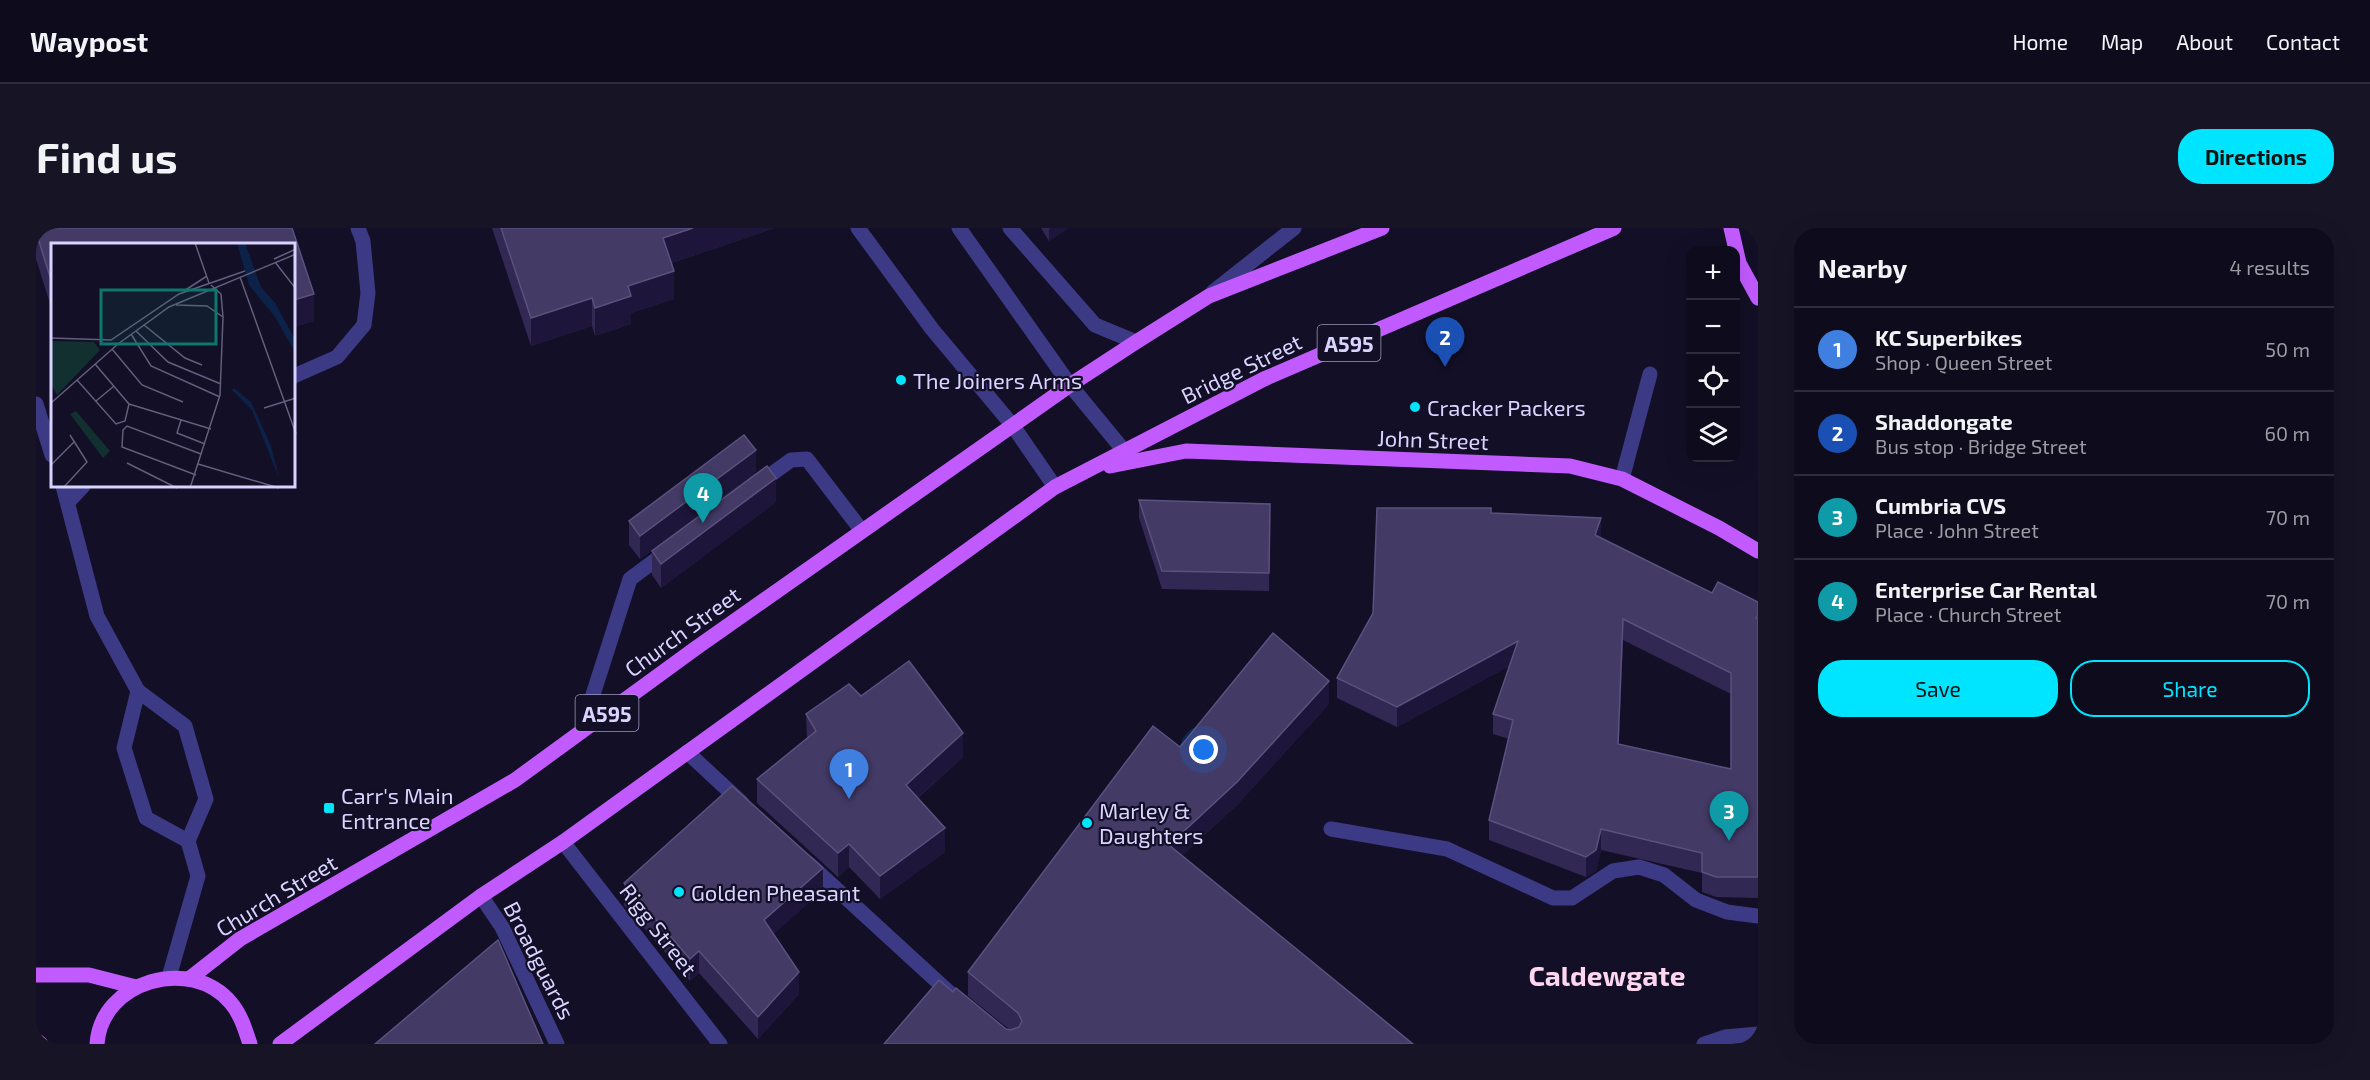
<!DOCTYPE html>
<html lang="en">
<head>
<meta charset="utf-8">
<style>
  :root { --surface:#0e0b1c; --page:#171425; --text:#f1f3f6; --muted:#9b9ba3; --line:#2e2b3b; --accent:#00e5ff }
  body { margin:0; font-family:"Exo 2",sans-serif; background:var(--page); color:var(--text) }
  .controls { position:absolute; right:18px; top:18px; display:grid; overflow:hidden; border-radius:12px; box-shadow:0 6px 24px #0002 }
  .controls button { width:54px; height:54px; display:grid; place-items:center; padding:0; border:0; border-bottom:2px solid var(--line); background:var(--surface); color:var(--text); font:30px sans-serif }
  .you { position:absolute; left:1168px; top:522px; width:21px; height:21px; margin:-15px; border:4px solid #fff; border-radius:50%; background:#1a73e8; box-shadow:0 0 0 9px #1a73e833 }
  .badge { display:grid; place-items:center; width:39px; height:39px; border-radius:50%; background:var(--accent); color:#fff; font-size:20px; font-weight:700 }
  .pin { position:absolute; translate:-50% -50px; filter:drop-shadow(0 2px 3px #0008) }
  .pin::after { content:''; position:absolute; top:32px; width:21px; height:18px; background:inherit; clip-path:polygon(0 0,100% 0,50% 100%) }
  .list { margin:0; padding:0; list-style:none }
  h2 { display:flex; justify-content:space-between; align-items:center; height:78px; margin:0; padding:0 24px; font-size:26px }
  h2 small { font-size:20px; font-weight:400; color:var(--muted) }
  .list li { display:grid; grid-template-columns:39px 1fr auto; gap:18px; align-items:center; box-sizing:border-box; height:84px; padding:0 24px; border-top:2px solid var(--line) }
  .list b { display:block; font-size:22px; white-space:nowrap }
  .list p { margin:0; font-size:20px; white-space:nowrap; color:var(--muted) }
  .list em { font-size:20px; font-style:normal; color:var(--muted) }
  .actions { display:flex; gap:12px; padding:18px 24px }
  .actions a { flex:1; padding:14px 0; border:2px solid var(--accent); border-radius:24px; text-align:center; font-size:21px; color:var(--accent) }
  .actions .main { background:var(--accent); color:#111 }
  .icon { flex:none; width:33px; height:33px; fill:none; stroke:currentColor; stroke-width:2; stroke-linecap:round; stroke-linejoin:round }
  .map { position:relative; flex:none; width:1722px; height:816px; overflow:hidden; border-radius:24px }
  header { display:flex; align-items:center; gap:36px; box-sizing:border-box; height:84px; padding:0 30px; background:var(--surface); border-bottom:2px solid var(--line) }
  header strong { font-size:28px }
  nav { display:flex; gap:33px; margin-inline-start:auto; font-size:21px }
  .intro { display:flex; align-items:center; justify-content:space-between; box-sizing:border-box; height:144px; padding:0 36px }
  h1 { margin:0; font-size:42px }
  .button { padding:15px 27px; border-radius:24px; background:var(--accent); color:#111; font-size:21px; font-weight:700 }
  main { display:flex; gap:36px; padding:0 36px }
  aside { flex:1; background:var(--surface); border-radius:24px; box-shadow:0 6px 24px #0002 }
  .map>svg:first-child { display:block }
</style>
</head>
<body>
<header>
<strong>Waypost</strong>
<nav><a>Home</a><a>Map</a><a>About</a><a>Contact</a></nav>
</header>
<div class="intro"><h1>Find us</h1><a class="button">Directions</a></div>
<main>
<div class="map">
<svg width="1722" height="816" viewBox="0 0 1722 816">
  <rect width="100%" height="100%" fill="#130f26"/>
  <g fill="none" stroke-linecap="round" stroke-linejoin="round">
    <g stroke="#3d3a85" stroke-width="15">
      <path d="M822,0L896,101L977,198L1019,259"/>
      <path d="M923,0L1034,157L1089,224"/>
      <path d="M974,0L1059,97L1100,114"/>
      <path d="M1177,64L1258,0"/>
      <path d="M258,148L301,129L328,97L332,65L327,13L322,0"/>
      <path d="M0,176L16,227"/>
      <path d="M1586,251L1614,146"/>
      <path d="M722,256L755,232L771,231L826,303"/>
      <path d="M27,258L61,388L102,463L88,520L110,590L152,613L162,648L133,749"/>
      <path d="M32,274L47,258"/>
      <path d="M102,463L149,498L170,571L152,613"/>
      <path d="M545,504L594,351L633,322"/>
      <path d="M651,524L706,575"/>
      <path d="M1295,601L1411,621L1517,670H1536L1577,643L1603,639L1628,647L1660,672L1691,684L1722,688"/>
      <path d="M527,614L684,816"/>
      <path d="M772,635L916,767"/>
      <path d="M445,668L466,699L521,816"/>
      <path d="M1668,816L1689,809L1722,806"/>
    </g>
    <g stroke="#c25bff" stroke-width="15">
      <path d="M1695,0L1703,35L1722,70"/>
      <path d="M1074,238L1150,223L1534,238L1586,251L1683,300L1722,323"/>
      <path d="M0,747H53L100,759"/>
      <path d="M153,751L204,711L479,552L660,420L1034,157L1100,114L1173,68L1346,0"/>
      <path d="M0,812L5,816"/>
      <path d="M61,816C65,753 155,727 195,775C205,787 209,801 214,816"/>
      <path d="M244,816L445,668L527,614L1019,259L1228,151L1578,0"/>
    </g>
  </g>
  <g fill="#312854" fill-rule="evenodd">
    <path d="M11,0H256L278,66V93L258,99V16H16V82L0,31V3Z"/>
    <path d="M456,0H739L636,35L638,71L595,85V96L559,108L556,98L495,118Z"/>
    <path d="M1005,0H1032L1013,13Z"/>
    <path d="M720,246L604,331L593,317V293Z"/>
    <path d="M1103,272L1234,276L1233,363L1126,361L1103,290Z"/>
    <path d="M740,274L625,360L616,347V323Z"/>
    <path d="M1455,285L1565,310L1676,365L1722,374V670L1680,669L1666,664V645L1565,622L1560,643L1550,649L1453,612V592L1473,511L1457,506V486L1473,438L1361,499L1301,470V450L1337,385ZM1587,412L1695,466V541L1583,516Z"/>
    <path d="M825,468L927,529L882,570L909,624L844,671L813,639L802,649L721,575V551L771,511L770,486Z"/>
    <path d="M1293,476L1201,577L1146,628L1377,816H848L917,764L970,801L974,802L932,768V744Z"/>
    <path d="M588,655L787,662L737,706L763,766L722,811L663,745L654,753L588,677Z"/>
  </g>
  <g fill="#1d163a">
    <path d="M657,0H739L627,38V10Z"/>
    <path d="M1015,0H1032L1013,13V1Z"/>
    <path d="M638,43V71L595,85V96L559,108V80L592,58Z"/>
    <path d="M278,66V93L258,99V72Z"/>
    <path d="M556,70V98L495,118V90Z"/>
    <path d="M720,222V246L604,331V308Z"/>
    <path d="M740,250V274L625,360V336Z"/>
    <path d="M1565,290V310L1559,307Z"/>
    <path d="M1587,391V412L1582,536V516Z"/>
    <path d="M1482,413V433L1361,499V479Z"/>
    <path d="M1293,453V476L1201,577L1133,640V617Z"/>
    <path d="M927,505V529L870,580V557Z"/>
    <path d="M909,600V624L844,671V648Z"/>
    <path d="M1565,601V622L1560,643L1550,649V629Z"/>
    <path d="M813,616V639L802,649V625Z"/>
    <path d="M787,640V662L728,715V692Z"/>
    <path d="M663,723V745L654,753V731Z"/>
    <path d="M763,744V766L722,811V789Z"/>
  </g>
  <g fill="#433a66" stroke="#5a527e" stroke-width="1.5" fill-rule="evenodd">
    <path d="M11,0H256L278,66L258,72V16H16V55L0,4V3Z"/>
    <path d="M465,0H657L627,10L638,43L592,58L595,68L559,80L556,70L495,90Z"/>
    <path d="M708,207L720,222L604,308L593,293Z"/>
    <path d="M731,238L740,250L625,336L616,323Z"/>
    <path d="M1103,272L1234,276L1233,345L1126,343Z"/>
    <path d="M1341,280H1455V285L1565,290L1559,307L1676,365L1682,354L1722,374V387L1720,390L1722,391V649H1680L1666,644V625L1565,601L1560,622L1550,629L1453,592L1477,492L1457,486L1482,413L1361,479L1301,450L1337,385ZM1587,391L1695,445V541L1582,516Z"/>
    <path d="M1237,405L1293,453L1201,554L1133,617L1377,816H848L903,752L917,764L920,760L970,801L975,802L983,799L986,793L982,785L932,744L1117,498L1144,519Z"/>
    <path d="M873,433L927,505L870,557L909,600L844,648L813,616L802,625L721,551L780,503L770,486L813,456L825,468Z"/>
    <path d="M696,558L787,640L728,692L763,744L722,789L663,723L654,731L588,655Z"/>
    <path d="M462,712L507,816H339Z"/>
  </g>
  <g fill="#00e5ff" stroke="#130f26" stroke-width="2">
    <circle cx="865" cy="152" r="6"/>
    <circle cx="1379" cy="179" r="6"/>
    <rect x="287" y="574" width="12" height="12" rx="3"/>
    <circle cx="1051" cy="595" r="6"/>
    <circle cx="643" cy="664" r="6"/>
  </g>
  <g text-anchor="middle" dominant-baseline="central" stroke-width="4.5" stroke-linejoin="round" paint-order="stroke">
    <g fill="#130f26" stroke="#9e99be" stroke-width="1.5">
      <rect x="1281.5" y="97" width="63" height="36" rx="4.5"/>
      <rect x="539.5" y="467" width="63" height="36" rx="4.5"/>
    </g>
    <g font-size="21" font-weight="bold" fill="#d9d4ff">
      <text x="1313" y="115">A595</text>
      <text x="571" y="485">A595</text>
    </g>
    <g font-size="22" fill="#d9d4ff" stroke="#130f26">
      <text transform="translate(1205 140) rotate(-26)">Bridge Street</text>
      <text transform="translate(1397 211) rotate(2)">John Street</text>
      <text transform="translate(646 403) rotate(-36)">Church Street</text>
      <text transform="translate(240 667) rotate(-31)">Church Street</text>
      <text transform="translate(623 701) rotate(52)">Rigg Street</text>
      <text transform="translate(504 732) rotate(63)">Broadguards</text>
    </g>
    <g font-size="22" fill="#d9d4ff" stroke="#130f26" text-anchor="start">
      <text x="877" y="152">The Joiners Arms</text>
      <text x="1391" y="179">Cracker Packers</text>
      <text x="305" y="567">Carr's Main<tspan x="305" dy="25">Entrance</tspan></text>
      <text x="1063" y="582">Marley &amp;<tspan x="1063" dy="25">Daughters</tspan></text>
      <text x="655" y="664">Golden Pheasant</text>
    </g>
    <g font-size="28" font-weight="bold" fill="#ffd6f0" stroke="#130f26">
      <text x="1571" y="747">Caldewgate</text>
    </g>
  </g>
  <g transform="translate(15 15)">
    <rect width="244" height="244" fill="#130f26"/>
    <path d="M0,98L43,99L49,107L6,152L0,141ZM25,168L59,208L52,215L19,171Z" fill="#12302f"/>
    <path d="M186,0H194L210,44L224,60L244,96V109L224,74L198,42ZM183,145L200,159L220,203L228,235L201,167L181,147Z" fill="#0c2248"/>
    <path fill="none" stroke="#625e7d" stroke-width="1.5" d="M144,0L158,40M223,16L245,6M224,19L245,46M189,34L245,191M133,48L156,33M125,62L156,63L172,74M93,82L134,115L151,122M85,88L117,119L170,141M80,91L100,123L169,154M0,95L60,97L128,51L194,28M61,106L91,142L132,159M44,121L78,161M26,137L65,181L74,178L78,161M45,158L63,143M0,160L67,101L118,64L245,11M78,161L160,186M213,165L245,155M130,177L126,190L154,201M76,220L126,245M147,221L228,245M0,222L23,199M145,232L71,204L72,187L76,183L150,211M12,245L36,219L19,192M139,245L169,152L172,74L170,51L160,42"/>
    <path fill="#0f766e" fill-opacity="0.15" stroke="#0f766e" stroke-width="3" d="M50,47H165V101H50Z"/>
    <rect width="244" height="244" fill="none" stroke="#d9d4ff" stroke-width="3"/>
  </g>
</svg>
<div class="controls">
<button>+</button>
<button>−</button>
<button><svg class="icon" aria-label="locate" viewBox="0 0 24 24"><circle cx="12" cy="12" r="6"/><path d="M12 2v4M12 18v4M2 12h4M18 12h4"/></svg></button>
<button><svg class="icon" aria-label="layers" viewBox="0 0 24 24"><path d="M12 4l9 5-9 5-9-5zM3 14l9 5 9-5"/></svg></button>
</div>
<div class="you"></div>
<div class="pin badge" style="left:813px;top:571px;background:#3f7fe0">1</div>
<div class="pin badge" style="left:1409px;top:139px;background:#1a4fb4">2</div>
<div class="pin badge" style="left:1693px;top:613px;background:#0f9aa8">3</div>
<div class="pin badge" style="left:667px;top:295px;background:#0f9aa8">4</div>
</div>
<aside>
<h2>Nearby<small>4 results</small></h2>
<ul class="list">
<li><span class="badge" style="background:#3f7fe0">1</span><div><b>KC Superbikes</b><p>Shop · Queen Street</p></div><em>50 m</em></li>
<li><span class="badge" style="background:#1a4fb4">2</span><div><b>Shaddongate</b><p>Bus stop · Bridge Street</p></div><em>60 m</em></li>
<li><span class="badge" style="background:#0f9aa8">3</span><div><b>Cumbria CVS</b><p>Place · John Street</p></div><em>70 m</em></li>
<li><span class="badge" style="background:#0f9aa8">4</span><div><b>Enterprise Car Rental</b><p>Place · Church Street</p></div><em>70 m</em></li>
</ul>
<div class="actions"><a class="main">Save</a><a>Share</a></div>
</aside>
</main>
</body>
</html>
